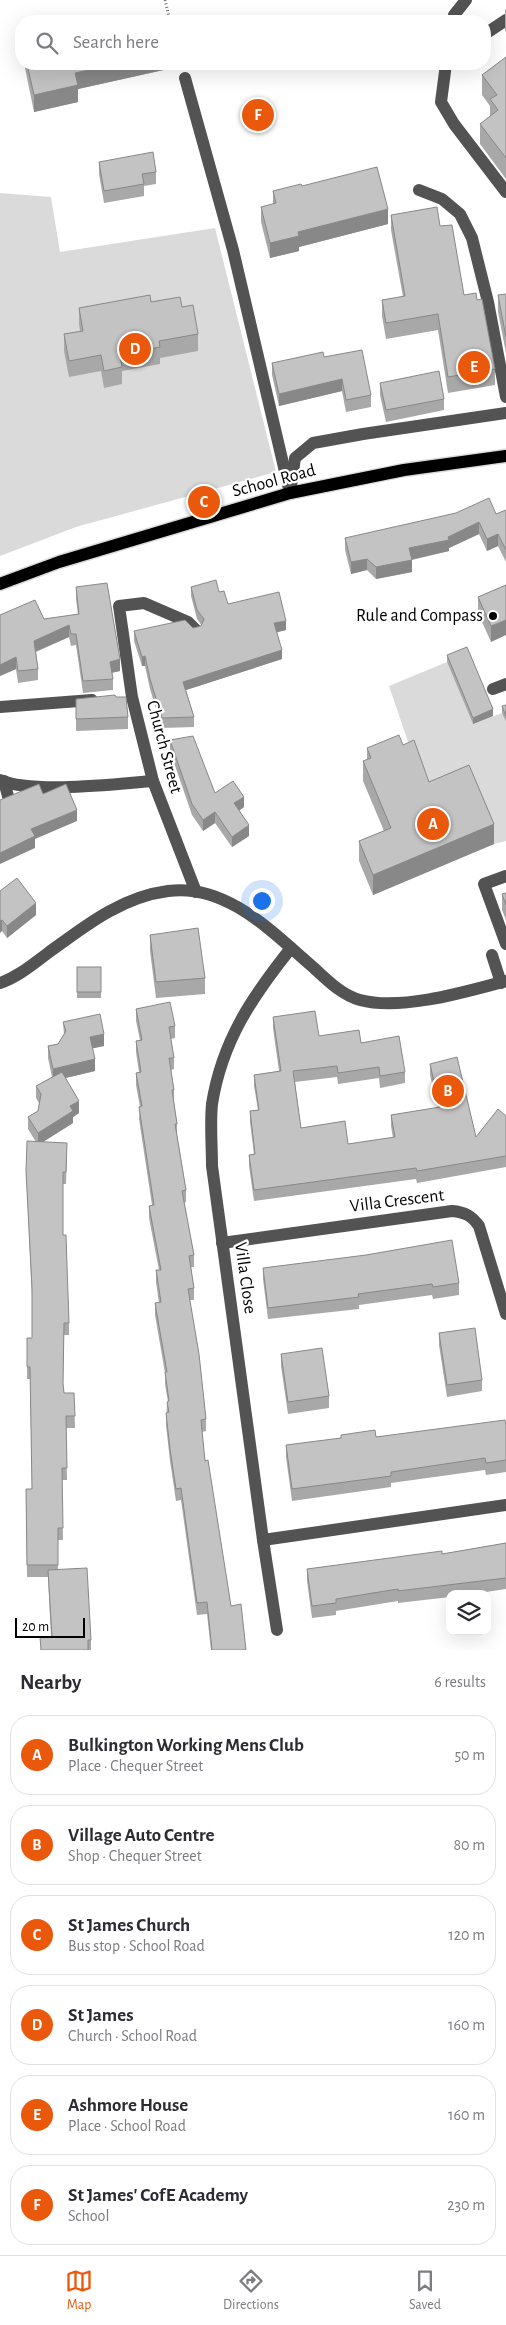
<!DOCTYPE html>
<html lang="en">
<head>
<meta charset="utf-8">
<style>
  :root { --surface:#fff; --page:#f2f2f3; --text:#2b2b33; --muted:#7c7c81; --line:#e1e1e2; --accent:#ea580c }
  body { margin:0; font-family:"Alegreya Sans",sans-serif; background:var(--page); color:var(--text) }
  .controls { position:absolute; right:15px; bottom:15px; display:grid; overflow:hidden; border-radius:10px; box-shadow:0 5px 20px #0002 }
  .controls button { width:45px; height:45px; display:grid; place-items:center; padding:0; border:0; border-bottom:1px solid var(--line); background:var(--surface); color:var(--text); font:25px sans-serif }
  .scale { position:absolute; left:15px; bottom:12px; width:70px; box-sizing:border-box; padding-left:5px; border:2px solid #000; border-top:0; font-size:14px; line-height:18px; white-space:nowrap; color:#000; -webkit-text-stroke:4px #fff; paint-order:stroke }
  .you { position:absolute; left:261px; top:900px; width:18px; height:18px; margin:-12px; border:4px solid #fff; border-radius:50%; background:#1a73e8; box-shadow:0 0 0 8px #1a73e833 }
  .badge { display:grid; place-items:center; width:32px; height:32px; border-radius:50%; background:var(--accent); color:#fff; font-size:16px; font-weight:700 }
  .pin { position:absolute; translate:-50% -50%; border:2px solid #fff; box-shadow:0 1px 5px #0006 }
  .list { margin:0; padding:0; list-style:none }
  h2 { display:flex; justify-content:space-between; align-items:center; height:65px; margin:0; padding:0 20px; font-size:21px }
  h2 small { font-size:16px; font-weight:400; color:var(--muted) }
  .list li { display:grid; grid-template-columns:32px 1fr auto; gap:15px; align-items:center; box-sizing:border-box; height:80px; margin:0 10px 10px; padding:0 10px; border:1px solid var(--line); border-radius:20px }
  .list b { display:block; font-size:19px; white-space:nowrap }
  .list p { margin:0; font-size:16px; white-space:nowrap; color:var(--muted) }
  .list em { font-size:16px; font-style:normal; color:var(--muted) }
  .icon { flex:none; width:28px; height:28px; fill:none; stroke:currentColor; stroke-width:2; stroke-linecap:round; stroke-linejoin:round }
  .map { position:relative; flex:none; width:506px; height:1650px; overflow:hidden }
  .search { position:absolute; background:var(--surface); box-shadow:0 5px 20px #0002; left:15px; right:15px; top:15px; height:55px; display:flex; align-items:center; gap:12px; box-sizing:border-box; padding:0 18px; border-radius:20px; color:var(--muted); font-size:19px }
  .sheet { height:605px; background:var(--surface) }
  nav { display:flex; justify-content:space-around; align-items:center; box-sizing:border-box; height:70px; border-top:1px solid var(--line); background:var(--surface); font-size:14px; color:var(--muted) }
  nav a { display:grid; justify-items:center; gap:2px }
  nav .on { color:var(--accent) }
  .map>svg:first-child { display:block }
</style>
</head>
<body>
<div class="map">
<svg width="506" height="1650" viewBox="0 0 506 1650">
  <rect width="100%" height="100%" fill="#fff"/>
  <g fill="#dadada">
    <path d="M0,193L51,197L60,252L215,228L276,472L76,527L0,556Z"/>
    <path d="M447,662L473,724L502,713L506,722V841L494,844L429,803L389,686Z"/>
  </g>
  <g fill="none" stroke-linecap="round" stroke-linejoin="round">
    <g stroke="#dbdbdb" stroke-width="15">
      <path id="major" d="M0,584L59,562L290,493L404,470L506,456"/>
    </g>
    <path stroke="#757575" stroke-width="3" stroke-dasharray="1 2.5" stroke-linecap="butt" d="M165,0L170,21"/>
    <g stroke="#535353" stroke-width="12">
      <path d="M453,21L454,15L466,0"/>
      <path d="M485,34L506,20"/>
      <path d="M446,64L441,102L454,124L506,192"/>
      <path d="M185,78L233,250L290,493"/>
      <path d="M419,190L442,199L460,214L472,238L488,302L506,397"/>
      <path d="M291,486L295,458L313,443L363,434L506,413"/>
      <path d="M493,689L506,684"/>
      <path d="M0,707L92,700"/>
      <path d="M0,780C33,794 115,784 153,781"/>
      <path d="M4,781L9,800"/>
      <path d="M506,876L484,884L506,944"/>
      <path d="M196,892L153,781L132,697L119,606L144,603L188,622L196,630"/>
      <path d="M492,955L501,983"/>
      <path d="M0,983C18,977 33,964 48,953C85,926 121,897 168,891C227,883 273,933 314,968C328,981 342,995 360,1000C401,1011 465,992 506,981"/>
      <path d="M222,1243L452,1211C465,1212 472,1216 479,1226L506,1314"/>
      <path d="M263,1540L506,1505"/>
      <path d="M277,1630L263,1540L212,1166C212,1146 210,1124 212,1104C222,1041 252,997 291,948"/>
    </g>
    <use href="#major" stroke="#000" stroke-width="12"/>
  </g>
  <g fill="#a8a8a8">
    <path d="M506,9V32L505,30V10Z"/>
    <path d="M506,57V179L480,144V124L490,116V106L482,95V75Z"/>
    <path d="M25,64H168V69L78,89V102L34,112L25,68Z"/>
    <path d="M99,162L156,172V184L144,186V196L104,203L99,174Z"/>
    <path d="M302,186L388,224L299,247V251L270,258L261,222V207L273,204V191Z"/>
    <path d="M391,215L440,226L464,295L477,300L495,369V385L448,393L438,330L386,339L382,316V300L403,297L391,230Z"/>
    <path d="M506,294V353L498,312V295Z"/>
    <path d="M151,302L182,307L198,334V351L160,358V364L122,371V384L104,388L101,371L69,377L64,351V334L80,331L79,324V308Z"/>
    <path d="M324,357L371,395V407L346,412L342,391L279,406L272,375V363Z"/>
    <path d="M380,383L444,399V410L386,422L380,395Z"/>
    <path d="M506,510V562L498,546L487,551L479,534L449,548V551L412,560V572L376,579L367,570L351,574L345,550V538L496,514Z"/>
    <path d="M506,585L491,642L478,613V597Z"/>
    <path d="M76,587L120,671L112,673L113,679V690L83,693L76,645L71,646L69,637L36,652L38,669V680L18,683L16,669L0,676V615L44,619L78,615L76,599Z"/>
    <path d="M191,587L219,592L228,604L286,630L277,632L282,659L186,690L194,717V727L162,728L150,689L145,666H142L134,641V631L193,628L201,626H202L197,619L191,596Z"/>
    <path d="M447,655L493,716L473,724L447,662Z"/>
    <path d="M116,697L128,717V729L76,731V699Z"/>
    <path d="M506,705V722L502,713V706Z"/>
    <path d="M170,740L215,793L244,807L239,811L249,836L232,847L215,823L203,831L192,815L170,751Z"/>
    <path d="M403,745L429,782L494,844L373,895L359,861V841L384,831L363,781V761L367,760V748Z"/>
    <path d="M0,891L36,915L7,938L2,931Z"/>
    <path d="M506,893V920L502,910V894Z"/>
    <path d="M150,935L205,978V994L156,998L150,951Z"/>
    <rect x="77" y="967" width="24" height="31"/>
    <path d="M136,1009L175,1026V1038L171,1039L174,1058V1069L171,1070L174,1090V1102L177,1124V1135L186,1190V1202L184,1203L194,1255V1267H191L194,1288V1300H190L206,1419V1431L202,1432L205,1461L231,1606L246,1650H211L207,1614L197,1615L181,1500L176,1501L170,1461L166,1425L167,1402H168L165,1384V1373L155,1315V1303H159L156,1282V1270H159L149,1218V1206L152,1205L139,1119L140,1107L136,1085V1073L139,1072L136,1052V1041L140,1040L136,1021Z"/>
    <path d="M273,1017L319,1036L361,1043L405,1072V1083L380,1088L379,1078L338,1084L337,1077L295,1082L301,1128L348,1144L393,1138L391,1126V1115L438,1108L430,1075V1064L476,1137L506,1116V1167L417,1183L416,1179L254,1201L249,1166V1155L254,1154L250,1122V1111L258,1110L254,1086V1075L279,1071L273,1028Z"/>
    <path d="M63,1022L104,1046L92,1048L95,1071L65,1078L79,1113L73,1117V1123L43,1142L67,1154L66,1184H63V1235L69,1323V1335H64L63,1384L64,1393H74L75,1428H66L67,1480H62L63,1540H58V1569L91,1640V1650H40L51,1637L48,1577H27L26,1489H32L30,1379H27V1338H32V1298L26,1171L36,1142L28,1129V1117L38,1111L39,1103L36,1098V1086L52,1077L48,1058V1046L58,1044L64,1035Z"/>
    <path d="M263,1268L459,1283V1295L433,1299L432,1295L359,1305V1309L268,1319L263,1279Z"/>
    <path d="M439,1333L482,1380V1391L447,1397L439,1345Z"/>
    <path d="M281,1354L329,1396V1408L288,1414L281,1366Z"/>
    <path d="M506,1425V1472L486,1475L485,1470L391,1483V1487L292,1501L286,1457V1445Z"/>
    <path d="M506,1543V1589L472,1594H450V1597L398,1603V1601L336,1611V1615L312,1618L307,1581V1569L442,1554Z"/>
  </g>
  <g fill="#888">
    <path d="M116,64H168V69L78,89V102L34,112V95L75,73Z"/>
    <path d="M388,209V224L299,247V251L270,258V243L298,232Z"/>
    <path d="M342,379V391L279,406V394Z"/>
    <path d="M479,522V534L449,548V551L409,560V548L448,537Z"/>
    <path d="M498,534V546L487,551V539Z"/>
    <path d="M367,559V570L351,574V562Z"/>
    <path d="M412,560V572L376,579V567Z"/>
    <path d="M506,620V635L491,642V626Z"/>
    <path d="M286,621V630L274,633V623Z"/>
    <path d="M69,625V637L34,652V641Z"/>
    <path d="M282,650V659L183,691V682Z"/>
    <path d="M145,656V666H142V657Z"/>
    <path d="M16,657V669L0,676V665Z"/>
    <path d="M120,659V671L110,673V662Z"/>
    <path d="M493,709V716L473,724V718Z"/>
    <path d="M244,797V807L234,814V803Z"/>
    <path d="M77,810V821L35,839V848L0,864V853L31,829Z"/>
    <path d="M215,812V823L203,831V820Z"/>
    <path d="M494,824V844L373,895V875Z"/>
    <path d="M249,825V836L232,847V837Z"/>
    <path d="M36,903V915L7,938V926Z"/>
    <path d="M2,920V931L0,933V921Z"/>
    <path d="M104,1034V1046L90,1049V1037Z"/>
    <path d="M95,1059V1071L53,1081V1069Z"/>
    <path d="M79,1101V1113L73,1117V1123L38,1145V1133L70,1106Z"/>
  </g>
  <g fill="#c3c3c3" stroke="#888">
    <path d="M506,57V158L480,124L498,110L490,99L497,95L482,75Z"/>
    <path d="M27,64H116L75,73L78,85L34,95Z"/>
    <path d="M153,152L156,172L142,174L144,184L104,191L99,162Z"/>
    <path d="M377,167L388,209L298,232L299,236L270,243L261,207L276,203L273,191L301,184L302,186Z"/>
    <path d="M437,207L440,226L452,225L464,295L476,293L477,300L482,299L495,369L448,377L438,314L386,323L382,300L405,296L391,215Z"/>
    <path d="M506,294V337L498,295Z"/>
    <path d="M150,295L151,302L180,297L182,307L193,305L198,334L159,341L160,347L120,355L122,367L104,371L101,355L69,361L64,334L83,331L79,308Z"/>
    <path d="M362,350L371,395L346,400L342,379L279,394L272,363L323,352L324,357Z"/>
    <path d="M439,371L444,399L386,410L380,383Z"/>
    <path d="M489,498L496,514L506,510V550L498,534L487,539L479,522L448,537L449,540L409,548L412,560L376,567L367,559L351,562L345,538L456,513Z"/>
    <path d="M216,580L219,592L224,591L228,604L279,592L286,621L274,623L282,650L183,682L194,717L162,718L150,679L145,656L142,657L134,631L185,620L193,628L201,626L204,619L197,610L191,587Z"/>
    <path d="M107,583L120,659L110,662L113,679L83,681L76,634H71L69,625L34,641L38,669L18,671L16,657L0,665V615L35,600L44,619L79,614L76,587Z"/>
    <path d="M506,585V620L491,626L478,597Z"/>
    <path d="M467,647L493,709L473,718L447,655Z"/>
    <path d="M115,695L116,697H126L128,717L76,719V699Z"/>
    <path d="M506,705V716L502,706Z"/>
    <path d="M399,735L403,745L414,740L429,782L469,765L494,824L373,875L359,841L391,828L363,761L371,758L367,748Z"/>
    <path d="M193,736L215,793L233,781L244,797L234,803L249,825L232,837L215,812L203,820L192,804L170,740Z"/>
    <path d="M39,784L43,794L66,784L77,810L31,829L35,836L0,853V800Z"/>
    <path d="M17,878L36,903L7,926L2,920L0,921V891Z"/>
    <path d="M506,893V905L502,894Z"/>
    <path d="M198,928L205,978L156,982L150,935Z"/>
    <rect x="77" y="967" width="24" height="25"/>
    <path d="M170,1002L175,1026L169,1027L174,1058H169L174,1090H172L177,1124H175L186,1190L182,1191L194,1255L189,1256L194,1288L188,1289L199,1354L206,1419L201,1420L205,1461L208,1460L231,1606L241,1604L246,1650H212L207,1602L197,1603L181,1488L176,1489L170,1449L166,1413L169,1412L167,1402L169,1401L165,1372H167L155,1303L161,1302L156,1270H161L149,1206L154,1205L139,1107L142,1106L136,1073L141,1072L136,1041L142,1040L136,1009Z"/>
    <path d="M315,1011L319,1036L359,1030L361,1043L399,1036L405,1072L380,1076L379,1067L338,1073L337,1066L293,1071L301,1128L345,1121L348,1144L395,1137L391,1115L440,1107L430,1064L457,1057L476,1137L498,1109L506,1116V1156L417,1171L416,1168L254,1190L249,1155L255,1154L250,1111L259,1110L254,1075L281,1071L273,1017Z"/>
    <path d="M100,1014L104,1034L90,1037L95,1059L53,1069L48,1046L58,1044L66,1031L63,1022Z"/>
    <path d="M62,1072L79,1101L70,1106L73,1111L38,1133L28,1117L38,1111L41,1094L36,1086Z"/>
    <path d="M27,1141L67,1143L66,1172H63V1235H66L69,1323H64L63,1383L64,1393H74L75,1416H66L67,1468H62L63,1528H58V1565H27L26,1489H32L30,1367H27V1338H32V1288L26,1171Z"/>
    <path d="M452,1240L459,1283L433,1287L432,1284L358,1294L359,1297L268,1308L263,1268L366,1255Z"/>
    <path d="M475,1328L482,1380L447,1385L439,1333Z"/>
    <path d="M322,1348L329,1396L288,1402L281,1354Z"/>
    <path d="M505,1420L506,1425V1460L486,1463L485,1458L391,1472V1476L292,1489L286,1445L341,1438V1435L375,1430L376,1437Z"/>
    <path d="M506,1543V1578L398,1591V1589L336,1599V1603L312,1606L307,1569L442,1551V1554Z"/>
    <path d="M87,1568L91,1640H88V1650H41L40,1637H52L48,1570Z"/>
  </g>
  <circle fill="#000" stroke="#fff" stroke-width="2" cx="493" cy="616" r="5"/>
  <g text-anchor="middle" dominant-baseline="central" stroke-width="4.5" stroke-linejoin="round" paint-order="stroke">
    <g font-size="18" fill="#000" stroke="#fff">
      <text transform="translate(274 481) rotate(-15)">School Road</text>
      <text transform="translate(164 747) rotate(75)">Church Street</text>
      <text transform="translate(397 1201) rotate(-7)">Villa Crescent</text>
      <text transform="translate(245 1278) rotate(82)">Villa Close</text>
    </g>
    <g font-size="18" fill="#000" stroke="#fff" text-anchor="end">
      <text x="483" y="616">Rule and Compass</text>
    </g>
  </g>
</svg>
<div class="controls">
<button><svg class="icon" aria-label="layers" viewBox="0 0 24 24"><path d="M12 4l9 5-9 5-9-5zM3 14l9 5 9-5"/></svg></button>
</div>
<div class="scale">20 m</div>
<div class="you"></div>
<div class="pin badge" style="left:433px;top:824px">A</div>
<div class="pin badge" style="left:448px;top:1091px">B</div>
<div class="pin badge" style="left:204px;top:502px">C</div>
<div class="pin badge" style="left:135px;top:349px">D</div>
<div class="pin badge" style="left:474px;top:367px">E</div>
<div class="pin badge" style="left:258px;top:115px">F</div>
<div class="search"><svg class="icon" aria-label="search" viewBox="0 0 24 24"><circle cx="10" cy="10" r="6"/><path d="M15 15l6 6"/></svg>Search here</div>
</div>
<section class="sheet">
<h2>Nearby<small>6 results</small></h2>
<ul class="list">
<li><span class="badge">A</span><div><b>Bulkington Working Mens Club</b><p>Place · Chequer Street</p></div><em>50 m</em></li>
<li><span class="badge">B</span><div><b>Village Auto Centre</b><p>Shop · Chequer Street</p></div><em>80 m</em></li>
<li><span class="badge">C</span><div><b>St James Church</b><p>Bus stop · School Road</p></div><em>120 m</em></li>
<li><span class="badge">D</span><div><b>St James</b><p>Church · School Road</p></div><em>160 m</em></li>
<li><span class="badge">E</span><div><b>Ashmore House</b><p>Place · School Road</p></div><em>160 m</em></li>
<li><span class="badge">F</span><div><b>St James' CofE Academy</b><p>School</p></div><em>230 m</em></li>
</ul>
</section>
<nav>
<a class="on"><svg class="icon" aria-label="map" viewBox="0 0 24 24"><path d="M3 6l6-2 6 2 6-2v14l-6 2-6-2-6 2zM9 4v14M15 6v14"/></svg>Map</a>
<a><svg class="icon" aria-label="directions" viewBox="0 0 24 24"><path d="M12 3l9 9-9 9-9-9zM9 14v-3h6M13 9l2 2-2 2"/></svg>Directions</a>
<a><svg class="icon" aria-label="saved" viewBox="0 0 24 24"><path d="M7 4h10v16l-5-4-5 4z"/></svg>Saved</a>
</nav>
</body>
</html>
